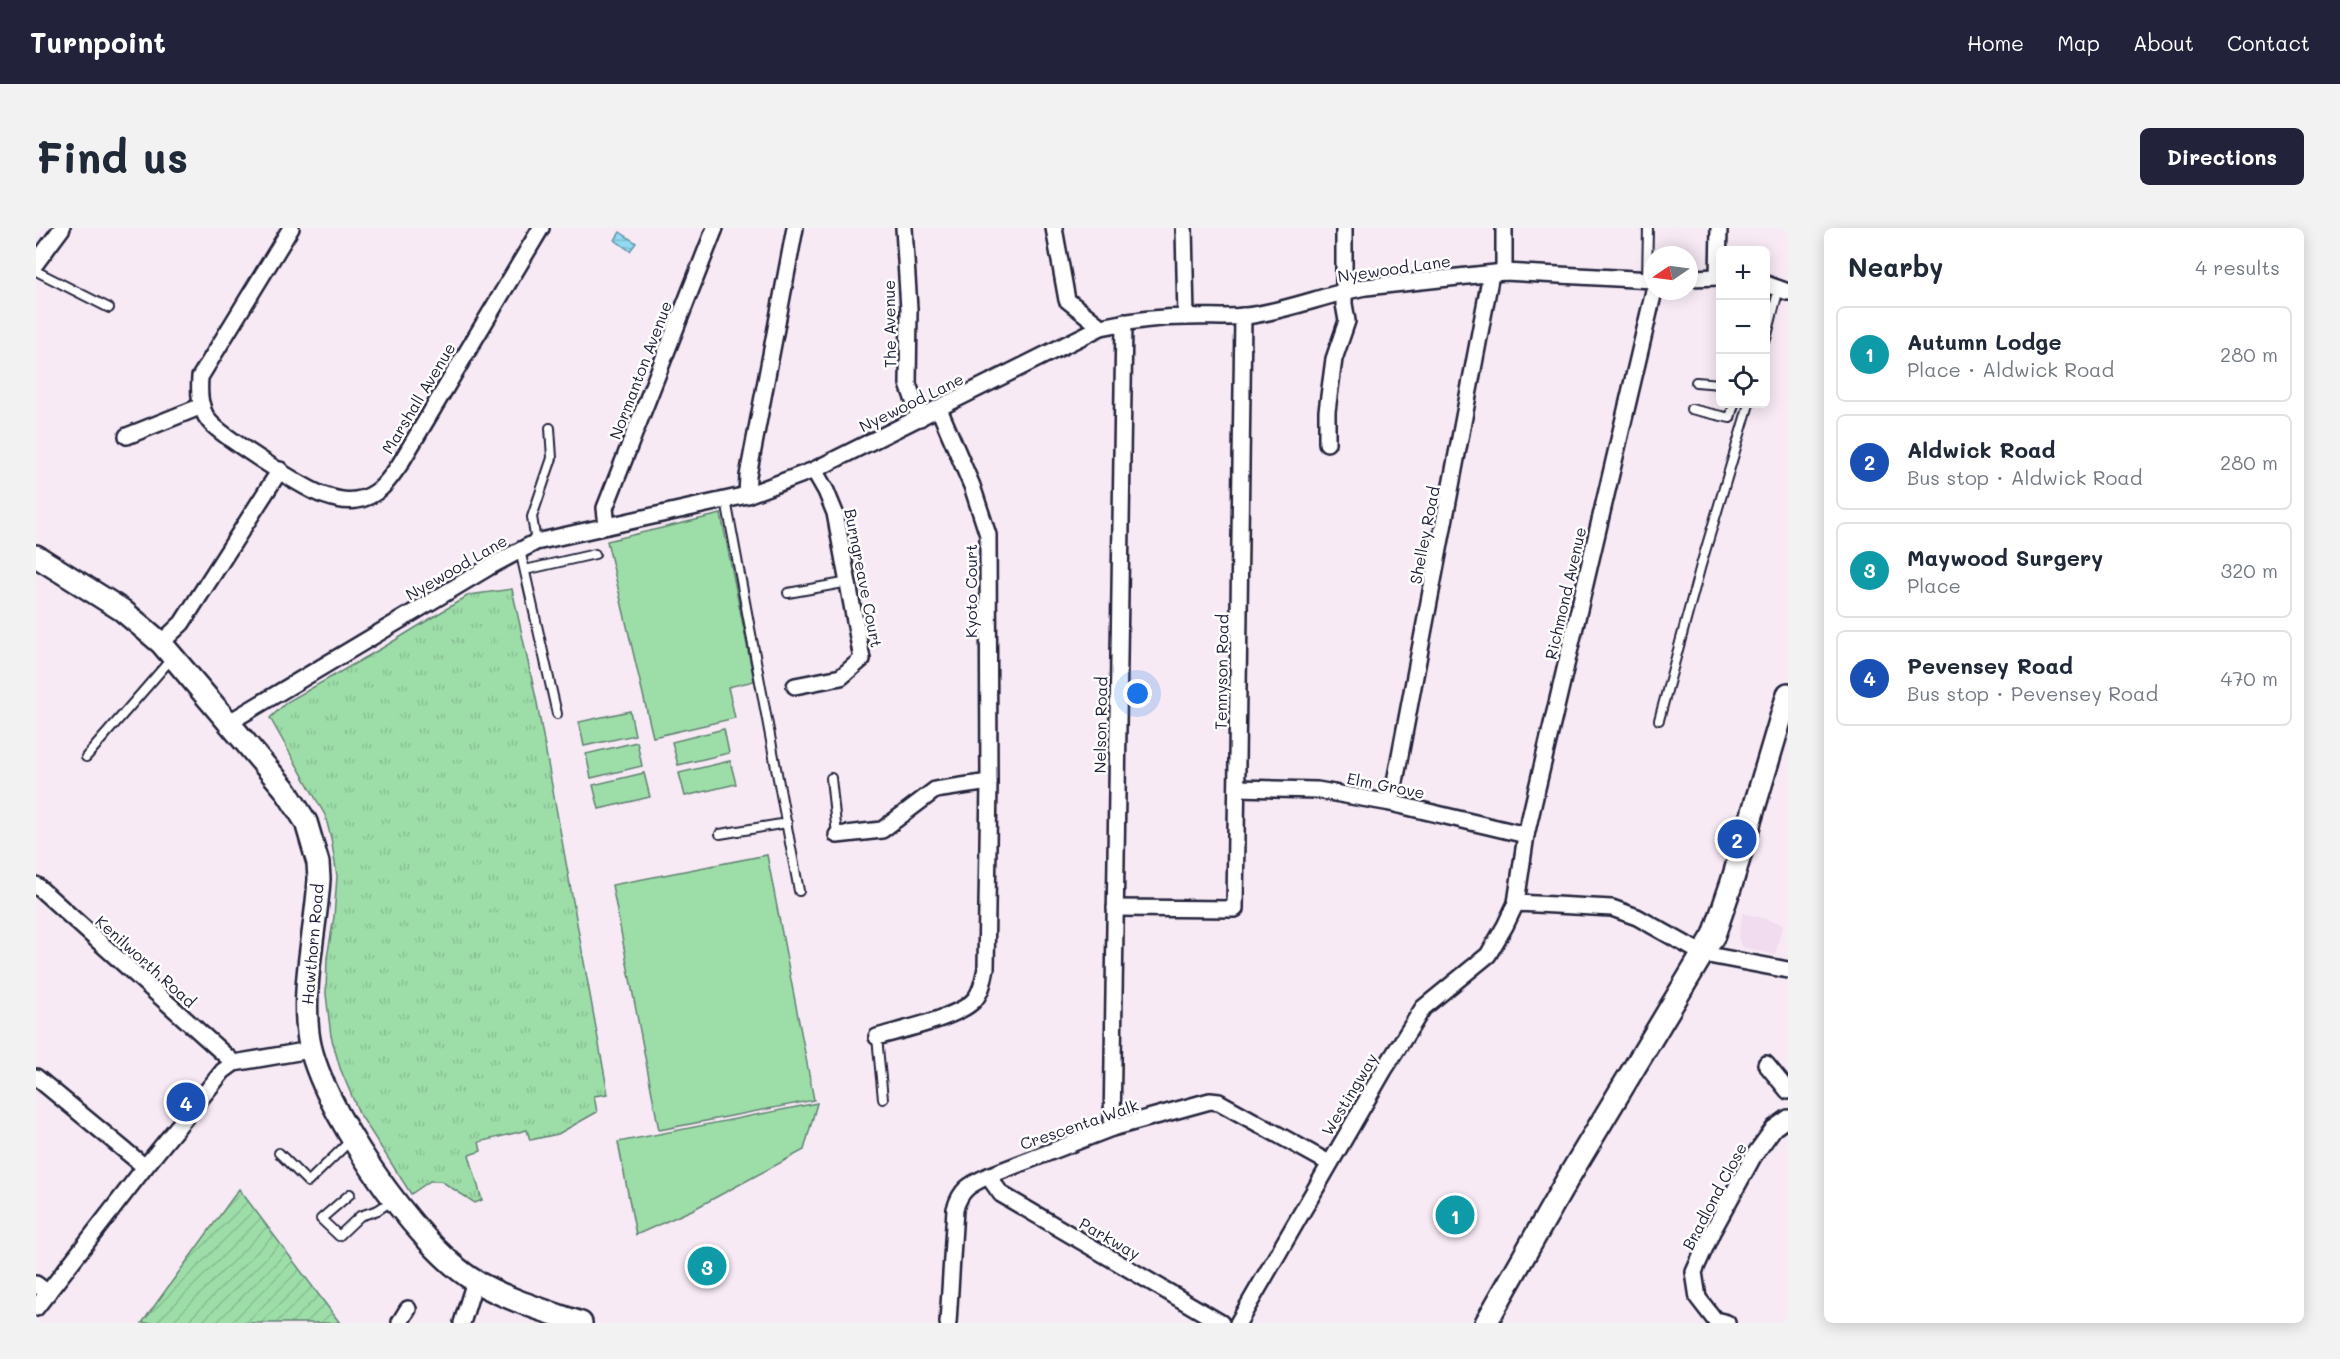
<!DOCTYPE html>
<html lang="en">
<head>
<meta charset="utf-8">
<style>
  :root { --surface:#fff; --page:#f2f2f3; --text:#1f2937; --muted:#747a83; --line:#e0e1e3; --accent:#22223b }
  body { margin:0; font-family:Mali,sans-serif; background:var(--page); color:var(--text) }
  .controls { position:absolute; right:18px; top:18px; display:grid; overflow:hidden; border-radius:9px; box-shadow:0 3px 15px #0003 }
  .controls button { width:54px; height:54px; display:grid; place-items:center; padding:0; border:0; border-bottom:2px solid var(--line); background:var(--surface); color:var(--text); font:30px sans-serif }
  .compass { position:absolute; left:1608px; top:18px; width:54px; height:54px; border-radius:50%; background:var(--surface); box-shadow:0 3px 15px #0003; rotate:257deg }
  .you { position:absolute; left:1102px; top:466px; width:21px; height:21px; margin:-15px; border:4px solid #fff; border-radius:50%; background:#1a73e8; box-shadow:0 0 0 9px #1a73e833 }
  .badge { display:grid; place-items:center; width:39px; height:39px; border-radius:50%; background:var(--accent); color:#fff; font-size:20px; font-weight:700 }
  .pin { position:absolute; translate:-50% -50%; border:3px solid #fff; box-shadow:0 2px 6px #0006 }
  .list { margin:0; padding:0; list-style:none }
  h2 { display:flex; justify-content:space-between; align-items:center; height:78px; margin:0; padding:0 24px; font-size:26px }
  h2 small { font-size:20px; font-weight:400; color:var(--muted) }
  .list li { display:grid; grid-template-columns:39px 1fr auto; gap:18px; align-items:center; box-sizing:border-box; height:96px; margin:0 12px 12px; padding:0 12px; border:2px solid var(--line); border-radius:9px }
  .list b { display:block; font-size:22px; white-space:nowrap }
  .list p { margin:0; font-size:20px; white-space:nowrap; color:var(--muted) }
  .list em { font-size:20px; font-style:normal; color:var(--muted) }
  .icon { flex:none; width:33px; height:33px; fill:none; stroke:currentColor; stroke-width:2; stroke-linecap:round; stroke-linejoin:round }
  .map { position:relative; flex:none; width:1752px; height:1095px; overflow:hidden; border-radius:9px }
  header { display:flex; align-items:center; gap:36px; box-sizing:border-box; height:84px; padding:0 30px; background:var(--accent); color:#fff }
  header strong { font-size:28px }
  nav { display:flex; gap:33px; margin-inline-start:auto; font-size:21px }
  .intro { display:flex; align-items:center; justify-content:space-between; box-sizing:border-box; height:144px; padding:0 36px }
  h1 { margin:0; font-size:42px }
  .button { padding:15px 27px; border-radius:9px; background:var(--accent); color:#fff; font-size:21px; font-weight:700 }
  main { display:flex; gap:36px; padding:0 36px }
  aside { flex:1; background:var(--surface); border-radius:9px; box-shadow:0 3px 15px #0003 }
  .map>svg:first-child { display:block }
</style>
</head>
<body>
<header>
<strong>Turnpoint</strong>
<nav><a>Home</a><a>Map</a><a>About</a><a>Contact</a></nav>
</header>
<div class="intro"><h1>Find us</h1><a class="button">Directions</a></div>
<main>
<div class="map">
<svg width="1752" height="1095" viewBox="0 0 1752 1095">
  <defs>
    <pattern id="park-tufts" width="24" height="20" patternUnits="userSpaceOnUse" patternTransform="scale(1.5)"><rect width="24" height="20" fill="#9ddea8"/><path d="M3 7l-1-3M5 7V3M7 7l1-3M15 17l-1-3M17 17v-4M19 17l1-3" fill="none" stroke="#87be92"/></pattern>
    <pattern id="garden-furrows" width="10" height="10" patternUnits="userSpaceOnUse" patternTransform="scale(1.5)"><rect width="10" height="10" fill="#9ddea8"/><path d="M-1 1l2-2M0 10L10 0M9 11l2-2" fill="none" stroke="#87be92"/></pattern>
    <pattern id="water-rules" width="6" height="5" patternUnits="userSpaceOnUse" patternTransform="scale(1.5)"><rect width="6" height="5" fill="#91dcf1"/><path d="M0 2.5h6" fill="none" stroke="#7dbcd0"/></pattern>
  </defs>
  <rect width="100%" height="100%" fill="#f7eaf5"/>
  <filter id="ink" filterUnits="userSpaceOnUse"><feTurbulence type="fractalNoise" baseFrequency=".0167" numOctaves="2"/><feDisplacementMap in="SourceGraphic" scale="12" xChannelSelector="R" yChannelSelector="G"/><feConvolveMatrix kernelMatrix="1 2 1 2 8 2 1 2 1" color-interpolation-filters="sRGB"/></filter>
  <g filter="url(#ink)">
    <path fill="#f1dbee" d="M1707,685L1747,696L1739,727L1707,719L1704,716L1702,709Z"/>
    <g fill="#9ddea8" stroke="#608072" stroke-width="1.5">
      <path d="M685,286L718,453L692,459L699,490L617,509L571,313Z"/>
      <path d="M594,483L599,507L548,518L543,494Z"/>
      <path d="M688,501L693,525L642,537L636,514Z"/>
      <path d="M601,514L606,538L555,550L550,526Z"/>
      <path d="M694,533L700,556L649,568L643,545Z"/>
      <path d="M608,545L614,569L563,581L557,557Z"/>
      <path d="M731,627L778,872L623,902L576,657Z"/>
      <path d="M781,875L768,922L658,981L600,1007L582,914Z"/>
    </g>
    <path fill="url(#park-tufts)" stroke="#608072" stroke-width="1.5" d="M476,361L501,475L572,866L558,868L561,884L522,906L494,912L491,902L443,914L445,923L433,927L446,972L439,975L405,953H394L375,966L323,885L304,840L295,808L290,766L291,730L298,689L301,648L295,610L289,587L234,490L251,474L348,419L433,367Z"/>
    <path fill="url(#garden-furrows)" stroke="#608072" stroke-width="1.5" d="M203,961L304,1095H106Z"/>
    <path fill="url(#water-rules)" stroke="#6592a8" stroke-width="1.5" d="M584,4L600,15L594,23L579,12Z"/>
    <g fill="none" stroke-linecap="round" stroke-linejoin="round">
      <g stroke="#22223b" stroke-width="12">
        <g id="lane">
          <path d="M0,43L73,80"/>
          <path d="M1611,52L1612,0"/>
          <path d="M1730,111L1743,60"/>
          <path d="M1660,154L1684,156"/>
          <path d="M1655,181L1694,190L1698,176"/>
          <path d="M690,272L763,663"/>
          <path d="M500,314L496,289L516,230L514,200"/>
          <path d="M484,322L521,486"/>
          <path d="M489,342L559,326"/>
          <path d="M752,365L813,354"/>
          <path d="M1623,492L1665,337L1713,176"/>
          <path d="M50,529L136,430"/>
          <path d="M795,550L801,607"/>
          <path d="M684,606L751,595"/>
          <path d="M841,809L847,871"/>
          <path d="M243,925L272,954L315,912"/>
          <path d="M314,966L285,991L303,1008L324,988L342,982L357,972"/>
        </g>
      </g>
      <g stroke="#22223b" stroke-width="20">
        <g id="street">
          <path d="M255,0L164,149C163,164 163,180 173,193C185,208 265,258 284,266C296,270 307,274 320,272C342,269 352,253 364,236L505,0"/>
          <path d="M868,0L873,81L872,156L884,190"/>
          <path d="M1018,0L1031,72L1065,99"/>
          <path d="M1148,0L1150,89"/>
          <path d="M0,35L26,0"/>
          <path d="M1468,44V0"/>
          <path d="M1682,49L1683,0"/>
          <path d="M1653,50L1684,49"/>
          <path d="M1730,56L1752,64"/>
          <path d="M91,208L166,178"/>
          <path d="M1291,215V183L1298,131L1311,93L1308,76V0"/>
          <path d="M711,267L712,248L759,0"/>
          <path d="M571,298L569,280L679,0"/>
          <path d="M125,415L146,395L244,242"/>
          <path d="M759,458L805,449L826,431L799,285L790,263L778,242"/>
          <path d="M192,495L453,339L500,314L711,267L778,242L1065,99C1093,93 1122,89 1151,89C1171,88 1190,90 1210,88C1252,83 1290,66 1330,59L1468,44L1617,52"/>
          <path d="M1201,560L1281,562L1355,575L1490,607"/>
          <path d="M1355,575L1455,46"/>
          <path d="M801,607L846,602L899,562L953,554"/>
          <path d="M0,657L198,835"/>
          <path d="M1480,675L1576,680L1601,689L1667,726L1752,742"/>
          <path d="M1079,680L1199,681L1207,88"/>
          <path d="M841,809C864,802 925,789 939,771C946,763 948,750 950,740L953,554L952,307L936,258L903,181"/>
          <path d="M1730,836L1752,863"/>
          <path d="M0,849L109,939"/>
          <path d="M1076,900L1088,94"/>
          <path d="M952,948L965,966L1185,1095"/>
          <path d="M0,1056L12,1065"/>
          <path d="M0,1080L109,939L187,843L198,835L274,822"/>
          <path d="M364,1094L372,1081"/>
          <path d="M426,1095L439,1053"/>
          <path d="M912,1095L919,981C925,961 933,957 952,948L1076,900L1174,873L1183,874L1293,935"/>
          <path d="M1202,1095L1348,842L1387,780L1452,727L1469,698L1480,675L1490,607L1618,63"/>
          <path d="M1691,1095L1679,1092L1662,1070L1658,1044L1676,1004L1717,929L1738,900L1752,890"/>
        </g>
      </g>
      <g stroke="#22223b" stroke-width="26">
        <g id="secondary">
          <path d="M0,328L86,382L125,415L137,429L248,560L270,594L282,635L283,651C280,703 266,753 272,805C279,873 381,1019 439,1053C472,1072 510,1083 545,1095"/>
          <path d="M1450,1095L1535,945L1678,707L1696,654L1752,466"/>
        </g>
      </g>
      <use href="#lane" stroke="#fff" stroke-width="8"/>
      <use href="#street" stroke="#fff" stroke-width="15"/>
      <use href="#secondary" stroke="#fff" stroke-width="21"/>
    </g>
  </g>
  <g text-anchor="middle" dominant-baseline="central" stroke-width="5" stroke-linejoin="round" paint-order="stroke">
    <g font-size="16" fill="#22223b" stroke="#fff">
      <text transform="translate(1358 40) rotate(-8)">Nyewood Lane</text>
      <text transform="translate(853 96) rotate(-91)">The Avenue</text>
      <text transform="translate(604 142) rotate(-69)">Normanton Avenue</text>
      <text transform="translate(382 170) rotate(-59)">Marshall Avenue</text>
      <text transform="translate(875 174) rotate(-26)">Nyewood Lane</text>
      <text transform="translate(1388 307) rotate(-79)">Shelley Road</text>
      <text transform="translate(420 339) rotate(-30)">Nyewood Lane</text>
      <text transform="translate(828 350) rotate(79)">Burngreave Court</text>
      <text transform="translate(934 363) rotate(-90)">Kyoto Court</text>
      <text transform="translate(1529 365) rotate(-77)">Richmond Avenue</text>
      <text transform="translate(1185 444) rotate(-89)">Tennyson Road</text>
      <text transform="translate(1064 497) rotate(-89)">Nelson Road</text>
      <text transform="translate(1350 557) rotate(11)">Elm Grove</text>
      <text transform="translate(276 716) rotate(-85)">Hawthorn Road</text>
      <text transform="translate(110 733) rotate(42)">Kenilworth Road</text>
      <text transform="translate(1313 866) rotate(-59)">Westingway</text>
      <text transform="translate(1043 896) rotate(-19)">Crescenta Walk</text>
      <text transform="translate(1678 968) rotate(-62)">Bradlond Close</text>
      <text transform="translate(1074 1010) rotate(30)">Parkway</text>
    </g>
  </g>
</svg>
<div class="controls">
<button>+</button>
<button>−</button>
<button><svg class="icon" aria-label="locate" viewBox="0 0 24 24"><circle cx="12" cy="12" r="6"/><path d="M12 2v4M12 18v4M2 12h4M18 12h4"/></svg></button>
</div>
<svg class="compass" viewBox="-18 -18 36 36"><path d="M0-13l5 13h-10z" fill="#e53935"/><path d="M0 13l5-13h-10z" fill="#747a83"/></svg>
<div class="you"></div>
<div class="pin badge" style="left:1419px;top:987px;background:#0f9aa8">1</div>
<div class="pin badge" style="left:1701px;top:611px;background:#1a4fb4">2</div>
<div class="pin badge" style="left:671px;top:1038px;background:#0f9aa8">3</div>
<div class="pin badge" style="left:150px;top:874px;background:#1a4fb4">4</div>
</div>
<aside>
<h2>Nearby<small>4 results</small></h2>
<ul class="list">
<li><span class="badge" style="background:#0f9aa8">1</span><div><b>Autumn Lodge</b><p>Place · Aldwick Road</p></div><em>280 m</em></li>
<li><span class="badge" style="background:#1a4fb4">2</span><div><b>Aldwick Road</b><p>Bus stop · Aldwick Road</p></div><em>280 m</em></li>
<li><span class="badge" style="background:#0f9aa8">3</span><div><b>Maywood Surgery</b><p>Place</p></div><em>320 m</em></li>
<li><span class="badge" style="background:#1a4fb4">4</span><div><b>Pevensey Road</b><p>Bus stop · Pevensey Road</p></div><em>470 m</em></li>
</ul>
</aside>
</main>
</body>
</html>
